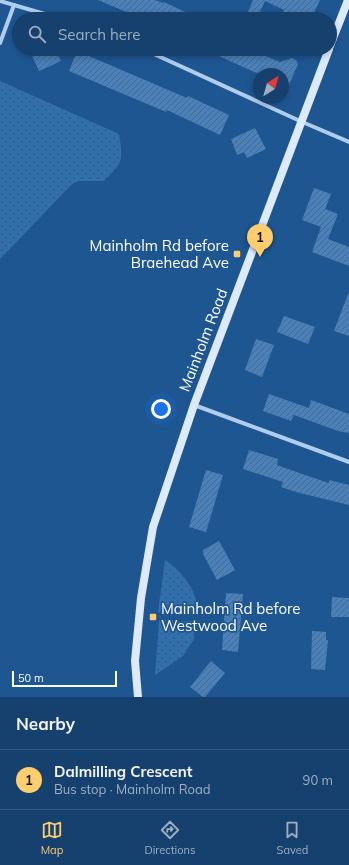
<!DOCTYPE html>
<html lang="en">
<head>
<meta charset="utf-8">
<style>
  :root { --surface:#16406e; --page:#234b76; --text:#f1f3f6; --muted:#9eafc2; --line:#355981; --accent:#fdcd6e }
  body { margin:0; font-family:Mulish,sans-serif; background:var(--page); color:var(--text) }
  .compass { position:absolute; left:253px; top:68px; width:36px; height:36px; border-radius:50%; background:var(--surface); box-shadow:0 2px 6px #0003; rotate:37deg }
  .scale { position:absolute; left:12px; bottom:10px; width:105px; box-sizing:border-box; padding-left:4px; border:2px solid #fff; border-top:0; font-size:11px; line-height:14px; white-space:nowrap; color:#fff; -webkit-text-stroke:3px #1e5692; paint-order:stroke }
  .you { position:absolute; left:161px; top:409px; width:14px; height:14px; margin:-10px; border:3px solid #fff; border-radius:50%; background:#1a73e8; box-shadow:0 0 0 6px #1a73e833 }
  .badge { display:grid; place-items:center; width:26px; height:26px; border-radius:50%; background:var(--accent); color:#111; font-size:13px; font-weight:700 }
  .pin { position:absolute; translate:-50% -33px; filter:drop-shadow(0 1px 2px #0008) }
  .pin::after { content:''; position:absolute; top:21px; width:14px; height:12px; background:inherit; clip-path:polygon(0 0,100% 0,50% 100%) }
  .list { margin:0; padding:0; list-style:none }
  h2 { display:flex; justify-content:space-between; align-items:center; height:52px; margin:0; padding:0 16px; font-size:17px }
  h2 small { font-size:13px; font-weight:400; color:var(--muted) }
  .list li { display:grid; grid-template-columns:26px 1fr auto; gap:12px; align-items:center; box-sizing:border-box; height:60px; padding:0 16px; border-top:1px solid var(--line) }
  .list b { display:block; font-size:15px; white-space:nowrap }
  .list p { margin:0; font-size:13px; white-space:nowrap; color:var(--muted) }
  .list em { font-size:13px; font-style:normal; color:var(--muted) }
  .icon { flex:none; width:22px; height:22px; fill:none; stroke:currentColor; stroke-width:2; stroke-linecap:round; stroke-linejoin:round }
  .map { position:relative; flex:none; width:349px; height:697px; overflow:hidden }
  .search { position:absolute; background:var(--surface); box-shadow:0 2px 6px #0003; left:12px; right:12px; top:12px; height:44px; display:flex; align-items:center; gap:10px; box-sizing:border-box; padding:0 14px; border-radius:22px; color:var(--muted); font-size:15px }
  .sheet { height:112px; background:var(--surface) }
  nav { display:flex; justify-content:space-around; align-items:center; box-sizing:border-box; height:56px; border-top:1px solid var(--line); background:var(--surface); font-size:11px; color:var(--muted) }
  nav a { display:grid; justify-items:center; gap:2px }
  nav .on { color:var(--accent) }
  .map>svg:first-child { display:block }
</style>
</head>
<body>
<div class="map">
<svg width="349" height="697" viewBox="0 0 349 697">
  <defs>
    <pattern id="grass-dots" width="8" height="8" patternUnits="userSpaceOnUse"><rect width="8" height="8" fill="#3170af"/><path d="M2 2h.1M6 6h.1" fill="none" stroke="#415a74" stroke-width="1.8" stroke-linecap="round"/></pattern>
    <pattern id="building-hatch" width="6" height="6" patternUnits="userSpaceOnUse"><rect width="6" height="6" fill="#4a81ba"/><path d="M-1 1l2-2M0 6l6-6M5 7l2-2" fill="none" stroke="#4b6988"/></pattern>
  </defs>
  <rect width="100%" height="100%" fill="#1e5692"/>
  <g fill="url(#grass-dots)">
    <path d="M0,81L119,134C123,161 124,161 104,181H79L72,184L0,259Z"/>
    <path d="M165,560C183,572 200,594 197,615L158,612Z"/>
    <path d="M159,620L195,622L194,639L183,656L155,675Z"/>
  </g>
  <g fill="url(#building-hatch)">
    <path d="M98,0H155L163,3L164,2L200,19H143Z"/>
    <path d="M253,0H320L311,19H280L284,10L265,1L258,16L248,12Z"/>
    <path d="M29,49H55L61,61L39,71Z"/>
    <path d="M203,49H258L256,52L280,62L292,58L296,60L298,64L283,99V74H259Z"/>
    <path d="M77,51L187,98L188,96L229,115L220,135L167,110L166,112L69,71Z"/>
    <path d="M255,128L266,149L247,158L244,152L237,155L231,139Z"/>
    <path d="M314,188L331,194L325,209L338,214L328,239L349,247V266L312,252L321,227L302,220Z"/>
    <path d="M348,294H349V336L334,331Z"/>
    <path d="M284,316L315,327L308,344L277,332Z"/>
    <path d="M256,339L274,345L262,377L245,370Z"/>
    <path d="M269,394L309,408L311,400L349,414V433L338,431L294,415L291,421L263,411Z"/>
    <path d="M249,450L278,459L277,465L302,474L329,483V480L349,485V505L296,492L281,487L283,482L243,469Z"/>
    <path d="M206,470L223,475L206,532L189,527Z"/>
    <path d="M219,541L235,570L217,580L203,554V550Z"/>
    <path d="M226,593L243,594L238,652L222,650Z"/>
    <path d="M332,597L349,598V617H331Z"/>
    <path d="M312,631L326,632V640H328L325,670L311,669Z"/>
    <path d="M211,661L225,673L205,697H203L190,687Z"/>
  </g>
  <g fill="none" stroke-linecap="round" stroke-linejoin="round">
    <g stroke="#afceee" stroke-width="4">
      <path d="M0,1L62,19"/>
      <path d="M0,43L14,5"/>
      <path d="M143,49L300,121L349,142"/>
      <path d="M194,405L349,462"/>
    </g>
    <g stroke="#dceafa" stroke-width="8">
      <path d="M330,46L348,0"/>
      <path d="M138,697L135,661L141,598L153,527L194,405L329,49"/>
    </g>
  </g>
  <g fill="#fdcd6e" stroke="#1e5692" stroke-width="1.5">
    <rect x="233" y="250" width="8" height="8" rx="2"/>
    <rect x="149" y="613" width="8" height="8" rx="2"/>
  </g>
  <g text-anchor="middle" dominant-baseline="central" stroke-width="3.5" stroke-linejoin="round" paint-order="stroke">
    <g font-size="15" fill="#fff" stroke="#1e5692" text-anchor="end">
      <text x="229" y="245">Mainholm Rd before<tspan x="229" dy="17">Braehead Ave</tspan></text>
      <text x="161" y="608" text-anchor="start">Mainholm Rd before<tspan x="161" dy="17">Westwood Ave</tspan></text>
    </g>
    <g font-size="15" fill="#fff" stroke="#1e5692">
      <text transform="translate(203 340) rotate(-69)">Mainholm Road</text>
    </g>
  </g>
</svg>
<svg class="compass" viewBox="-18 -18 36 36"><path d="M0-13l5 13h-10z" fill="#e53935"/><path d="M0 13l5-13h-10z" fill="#9eafc2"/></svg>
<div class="scale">50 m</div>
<div class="you"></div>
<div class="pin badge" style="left:260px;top:257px">1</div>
<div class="search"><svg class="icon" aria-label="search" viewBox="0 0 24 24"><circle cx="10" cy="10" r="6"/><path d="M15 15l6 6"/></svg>Search here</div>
</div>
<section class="sheet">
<h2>Nearby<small></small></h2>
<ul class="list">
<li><span class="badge">1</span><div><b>Dalmilling Crescent</b><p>Bus stop · Mainholm Road</p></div><em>90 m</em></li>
</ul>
</section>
<nav>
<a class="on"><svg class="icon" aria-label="map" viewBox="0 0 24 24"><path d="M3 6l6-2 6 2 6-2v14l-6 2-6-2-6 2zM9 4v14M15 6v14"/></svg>Map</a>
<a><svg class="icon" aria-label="directions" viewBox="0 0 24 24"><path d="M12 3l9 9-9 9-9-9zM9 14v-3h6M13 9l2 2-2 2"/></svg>Directions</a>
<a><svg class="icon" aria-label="saved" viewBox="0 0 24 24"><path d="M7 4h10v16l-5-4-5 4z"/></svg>Saved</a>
</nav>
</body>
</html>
